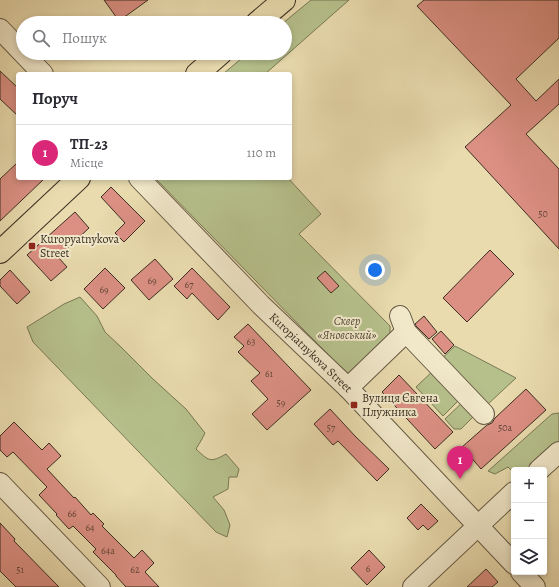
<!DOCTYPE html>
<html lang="uk">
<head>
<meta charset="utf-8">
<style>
  :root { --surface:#fff; --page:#f7f7f7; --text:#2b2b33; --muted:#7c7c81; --line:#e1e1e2; --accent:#db2777 }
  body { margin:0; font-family:Alegreya,serif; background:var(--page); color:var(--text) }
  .controls { position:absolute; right:12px; bottom:12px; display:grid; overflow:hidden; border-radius:4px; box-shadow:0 2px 6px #0003 }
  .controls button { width:36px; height:36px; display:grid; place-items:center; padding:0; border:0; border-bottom:1px solid var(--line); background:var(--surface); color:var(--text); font:20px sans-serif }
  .you { position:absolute; left:375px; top:270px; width:14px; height:14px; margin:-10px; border:3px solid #fff; border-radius:50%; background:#1a73e8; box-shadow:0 0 0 6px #1a73e833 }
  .badge { display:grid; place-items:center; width:26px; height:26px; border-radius:50%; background:var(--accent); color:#fff; font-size:13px; font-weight:700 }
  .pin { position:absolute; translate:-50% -33px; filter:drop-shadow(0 1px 2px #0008) }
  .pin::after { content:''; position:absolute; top:21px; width:14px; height:12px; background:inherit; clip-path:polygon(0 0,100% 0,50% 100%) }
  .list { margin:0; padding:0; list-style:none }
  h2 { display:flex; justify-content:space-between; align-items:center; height:52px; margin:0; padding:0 16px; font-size:17px }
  h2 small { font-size:13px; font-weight:400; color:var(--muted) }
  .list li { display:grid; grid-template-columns:26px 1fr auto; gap:12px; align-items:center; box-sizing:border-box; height:56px; padding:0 16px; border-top:1px solid var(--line) }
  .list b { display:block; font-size:15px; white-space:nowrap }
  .list p { margin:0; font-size:13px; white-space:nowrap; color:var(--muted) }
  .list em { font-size:13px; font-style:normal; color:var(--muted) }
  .icon { flex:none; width:22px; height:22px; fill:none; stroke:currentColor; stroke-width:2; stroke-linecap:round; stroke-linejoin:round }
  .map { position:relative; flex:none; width:559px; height:587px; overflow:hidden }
  .search { position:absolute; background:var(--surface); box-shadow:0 2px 6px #0003; left:16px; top:16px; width:276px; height:44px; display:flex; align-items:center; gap:10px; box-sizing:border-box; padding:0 14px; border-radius:22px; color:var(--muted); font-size:15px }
  .panel { position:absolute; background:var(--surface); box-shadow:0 2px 6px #0003; left:16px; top:72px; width:276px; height:108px; border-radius:4px }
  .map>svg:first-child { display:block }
</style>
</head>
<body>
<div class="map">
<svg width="559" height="587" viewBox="0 0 559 587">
  <rect width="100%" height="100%" fill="#e9dbae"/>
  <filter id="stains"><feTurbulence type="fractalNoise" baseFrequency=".005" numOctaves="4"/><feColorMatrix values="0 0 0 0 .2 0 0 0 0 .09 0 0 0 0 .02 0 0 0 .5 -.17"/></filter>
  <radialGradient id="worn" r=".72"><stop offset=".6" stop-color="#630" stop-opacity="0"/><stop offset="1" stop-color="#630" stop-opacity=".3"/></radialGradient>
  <g fill="#b6c08b" stroke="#787856">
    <path d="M311,0H349L265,74H223L248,53H285V23H283Z"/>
    <path d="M155,178H288L321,214L299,234L390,326V338L350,377Z"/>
    <path d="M80,297L97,316L105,332L121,347L153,379L186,409L205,433L202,439L196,449C209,461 210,463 226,454L239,469L237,477H229L228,489L213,497L224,510L230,525L227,537L216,532L33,342L27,327L64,304Z"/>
    <path d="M455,346L516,378L487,405L439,361Z"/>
    <path d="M435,369L462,397L443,416L416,387Z"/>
    <path d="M465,400L476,414L461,429H454L445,419Z"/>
    <path d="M559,413V446L530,470H514V473L508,467L495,474L488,471L552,414Z"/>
  </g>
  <g fill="#dc9084" stroke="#3b2f22">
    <path d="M104,0H148L119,21Z"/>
    <path d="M424,0H559V38L516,79L536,101L559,79V104L526,134L559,169V249L465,147L511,105L417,6Z"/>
    <path d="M0,71L18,88V116L0,99Z"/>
    <path d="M18,162V178H45L0,221V179Z"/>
    <path d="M111,187L145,221L124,242L115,233L125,223L101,197Z"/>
    <path d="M75,212L89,228L58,257L67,267L51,281L27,255Z"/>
    <path d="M490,250L514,274L467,322L443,298Z"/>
    <path d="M155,259L173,279L149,300L131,280Z"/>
    <path d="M105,268L125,288L103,309L84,289Z"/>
    <path d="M192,268L230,307L218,320L192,293L187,299L174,286Z"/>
    <path d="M10,270L30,292L17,304L0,286V280Z"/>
    <path d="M325,271L339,286L331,293L317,278Z"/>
    <path d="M424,316L437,332L429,339L416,326L415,324Z"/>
    <path d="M248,324L311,390L267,430L252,414L268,399L251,381L260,373L238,352L244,346L234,337Z"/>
    <path d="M441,331L454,345L445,354L432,339Z"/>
    <path d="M399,375L453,432L435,449L382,392Z"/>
    <path d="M526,389L546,410L481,469L462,447L487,425L492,423L495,418Z"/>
    <path d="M330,409L355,436L389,469L377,481L338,441L333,445L314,424Z"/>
    <path d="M14,422L42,450L49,443L61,456L47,469L74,498L75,497L91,515L93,513L104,524L102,526L134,558L142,550L154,563L145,572L159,587H126L116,576V575L93,552L96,549L73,526L69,529L56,515L57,514L39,495L47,487L13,452L7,457L0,450V436Z"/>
    <path d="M421,504L438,521L428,530L423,525L418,530L407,518Z"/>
    <path d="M0,523L15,539L14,541L59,587H16L0,571Z"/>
    <path d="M369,550L385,567L367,585L351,568Z"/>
    <path d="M486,569L498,582L492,587H467Z"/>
  </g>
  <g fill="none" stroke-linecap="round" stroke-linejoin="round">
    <g stroke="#665a45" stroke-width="22">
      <g id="minor">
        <path d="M0,29L43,74"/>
        <path id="s1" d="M139,178L261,305L348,388L514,564"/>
        <path d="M400,316L406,332L484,414"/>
        <path d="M348,388L406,332"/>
        <path d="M539,470L559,452"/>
        <path d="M0,483L100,587"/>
        <path d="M521,572L535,587"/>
        <path d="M413,587L514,492"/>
      </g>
    </g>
    <g stroke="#3b2f22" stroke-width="24">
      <g id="major">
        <path d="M257,23L284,0"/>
        <path d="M197,74L221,53"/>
        <path d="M0,252L79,178"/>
      </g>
    </g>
    <use href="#minor" stroke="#f1e8ca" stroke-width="20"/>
    <use href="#major" stroke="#e9dbae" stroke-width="22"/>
  </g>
  <g fill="#8f2418" stroke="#f1e8ca" stroke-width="1.5">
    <rect x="28" y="242" width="8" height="8" rx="2"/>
    <rect x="350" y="401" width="8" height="8" rx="2"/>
  </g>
  <g text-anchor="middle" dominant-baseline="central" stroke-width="4" stroke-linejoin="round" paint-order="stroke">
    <g font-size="10" fill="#63473a">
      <text x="543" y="213">50</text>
      <text x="152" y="280">69</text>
      <text x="189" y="284">67</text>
      <text x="104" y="289">69</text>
      <text x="251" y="341">63</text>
      <text x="269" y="373">61</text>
      <text x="281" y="402">59</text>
      <text x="331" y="427">57</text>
      <text x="505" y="427">50а</text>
      <text x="72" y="513">66</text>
      <text x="90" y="527">64</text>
      <text x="108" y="550">64а</text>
      <text x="368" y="568">6</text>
      <text x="20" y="569">51</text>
      <text x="135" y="569">62</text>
    </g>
    <g font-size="12" fill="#3b2f22" stroke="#f1e8ca" text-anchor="start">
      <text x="40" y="239">Kuropyatnykova<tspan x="40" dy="14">Street</tspan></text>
      <text x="362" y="398">Вулиця Євгена<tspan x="362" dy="14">Плужника</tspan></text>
    </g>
    <g font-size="12" font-style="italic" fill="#544c37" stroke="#f1e8ca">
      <text x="347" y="321">Сквер<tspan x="347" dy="14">«Яновський»</tspan></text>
    </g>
    <g font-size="12" fill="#3b2f22" stroke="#f1e8ca">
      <text stroke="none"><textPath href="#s1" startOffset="245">Kuropiatnykova Street</textPath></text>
    </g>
  </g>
  <rect width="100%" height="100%" filter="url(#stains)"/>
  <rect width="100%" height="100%" fill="url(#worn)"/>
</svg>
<div class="controls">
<button>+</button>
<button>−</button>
<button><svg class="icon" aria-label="layers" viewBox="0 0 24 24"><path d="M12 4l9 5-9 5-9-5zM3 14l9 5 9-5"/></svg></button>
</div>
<div class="you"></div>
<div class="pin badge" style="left:460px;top:479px">1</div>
<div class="search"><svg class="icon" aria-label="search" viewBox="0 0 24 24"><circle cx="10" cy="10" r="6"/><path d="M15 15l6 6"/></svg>Пошук</div>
<section class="panel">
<h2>Поруч<small></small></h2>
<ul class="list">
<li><span class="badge">1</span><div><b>ТП-23</b><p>Місце</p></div><em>110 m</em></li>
</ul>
</section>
</div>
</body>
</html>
